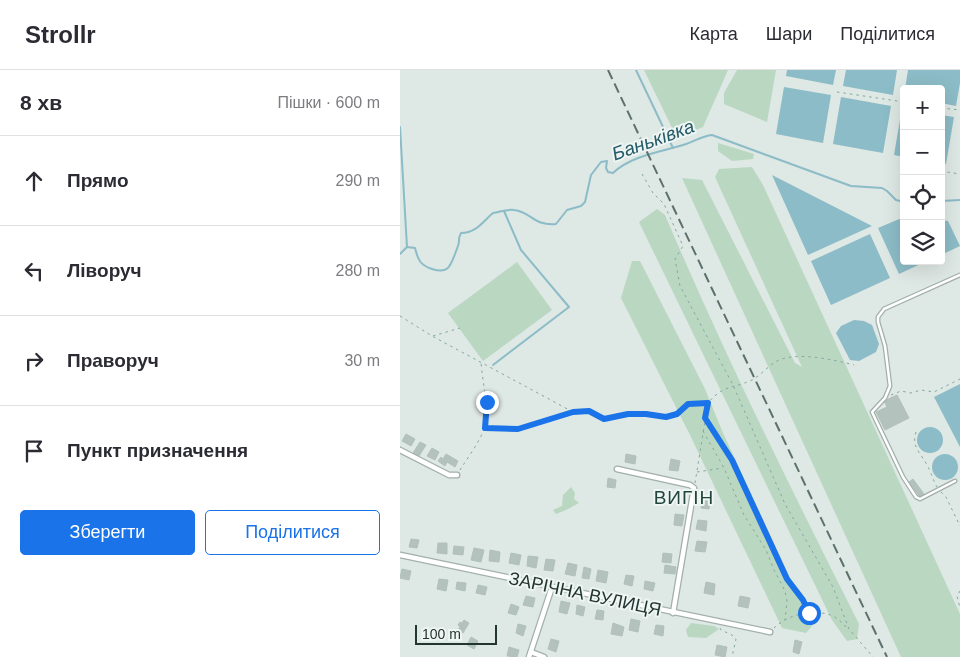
<!DOCTYPE html>
<html lang="uk">
<head>
<meta charset="utf-8">
<style>
  :root { --surface:#fff; --page:#f2f2f3; --text:#2b2b33; --muted:#7c7c81; --line:#e1e1e2; --accent:#1a73e8 }
  body { margin:0; font-family:Arial,sans-serif; background:var(--page); color:var(--text) }
  .controls { position:absolute; right:15px; top:15px; display:grid; overflow:hidden; border-radius:5px; box-shadow:0 5px 20px #0002 }
  .controls button { width:45px; height:45px; display:grid; place-items:center; padding:0; border:0; border-bottom:1px solid var(--line); background:var(--surface); color:var(--text); font:25px sans-serif }
  .scale { position:absolute; left:15px; bottom:12px; width:82px; box-sizing:border-box; padding-left:5px; border:2px solid #223531; border-top:0; font-size:14px; line-height:18px; white-space:nowrap; color:#223531; -webkit-text-stroke:4px #eef5f2; paint-order:stroke }
  .stop { position:absolute; width:15px; height:15px; margin:-11px; border:4px solid #1a73e8; border-radius:50%; background:#fff }
  .stop.end { background:#1a73e8; border-color:#fff; box-shadow:0 1px 5px #0008 }
  .list { margin:0; padding:0; list-style:none }
  h2 { display:flex; justify-content:space-between; align-items:center; height:65px; margin:0; padding:0 20px; font-size:21px }
  h2 small { font-size:16px; font-weight:400; color:var(--muted) }
  .list li { display:grid; grid-template-columns:32px 1fr auto; gap:15px; align-items:center; box-sizing:border-box; height:90px; padding:0 20px; border-top:1px solid var(--line) }
  .list b { display:block; font-size:19px; white-space:nowrap }
  .list em { font-size:16px; font-style:normal; color:var(--muted) }
  .actions { display:flex; gap:10px; padding:15px 20px }
  .actions a { flex:1; padding:11px 0; border:1px solid var(--accent); border-radius:5px; text-align:center; font-size:18px; color:var(--accent) }
  .actions .main { background:var(--accent); color:#fff }
  .icon { flex:none; width:28px; height:28px; fill:none; stroke:currentColor; stroke-width:2; stroke-linecap:round; stroke-linejoin:round }
  .map { position:relative; flex:none; width:560px; height:587px; overflow:hidden }
  header { display:flex; align-items:center; gap:30px; box-sizing:border-box; height:70px; padding:0 25px; background:var(--surface); border-bottom:1px solid var(--line) }
  header strong { font-size:24px }
  nav { display:flex; gap:28px; margin-inline-start:auto; font-size:18px }
  main { display:flex }
  aside { flex:1; background:var(--surface) }
  .map>svg:first-child { display:block }
</style>
</head>
<body>
<header>
<strong>Strollr</strong>
<nav><a>Карта</a><a>Шари</a><a>Поділитися</a></nav>
</header>
<main>
<aside>
<h2>8 хв<small>Пішки · 600 m</small></h2>
<ul class="list">
<li><svg class="icon" aria-label="ahead" viewBox="0 0 24 24"><path d="M12 20V5M6 11l6-6 6 6"/></svg><div><b>Прямо</b></div><em>290 m</em></li>
<li><svg class="icon" aria-label="left" viewBox="0 0 24 24"><path d="M17 20v-9H6M10 6l-5 5 5 5"/></svg><div><b>Ліворуч</b></div><em>280 m</em></li>
<li><svg class="icon" aria-label="right" viewBox="0 0 24 24"><path d="M7 20v-9h11M14 6l5 5-5 5"/></svg><div><b>Праворуч</b></div><em>30 m</em></li>
<li><svg class="icon" aria-label="arrive" viewBox="0 0 24 24"><path d="M6 21V4h12l-3 4 3 4H6"/></svg><div><b>Пункт призначення</b></div></li>
</ul>
<div class="actions"><a class="main">Зберегти</a><a>Поділитися</a></div>
</aside>
<div class="map">
<svg width="560" height="587" viewBox="0 0 560 587">
  <rect width="100%" height="100%" fill="#dee8e4"/>
  <g fill="#bad7c2">
    <path d="M244,0H328L303,57L277,68Z"/>
    <path d="M337,0H376L367,52L324,34V23Z"/>
    <path d="M318,73L354,84L353,89L332,91L318,81Z"/>
    <path d="M352,97L363,115L560,544V587H501L282,108L302,110L395,293L402,297L315,107L319,99Z"/>
    <path d="M257,139L265,145C324,284 391,419 459,554L457,569L447,571L432,550L239,152Z"/>
    <path d="M232,191H240L305,319L323,363L412,556L406,563L382,558L290,365L221,228Z"/>
    <path d="M117,192L152,240L83,291L48,243Z"/>
    <path d="M171,417L175,423L174,429L179,433L166,440L156,444L153,440L162,436L163,425Z"/>
    <path d="M291,553L314,556L319,559L306,568L288,567L286,560Z"/>
  </g>
  <g fill="#8cbcc7">
    <path d="M387,0H436L433,15L386,6Z"/>
    <path d="M446,0H497L493,25L443,16Z"/>
    <path d="M508,0H560V13L556,36L541,33V19H505Z"/>
    <path d="M384,17L431,25L423,73L376,64Z"/>
    <path d="M441,27L491,36L483,83L433,74Z"/>
    <path d="M502,38H504V87L494,85Z"/>
    <path d="M541,45L554,47L546,94L541,93Z"/>
    <path d="M372,105L472,156L408,185Z"/>
    <path d="M504,147V191H527L499,204L478,158Z"/>
    <path d="M541,150L548,151L560,176L541,185Z"/>
    <path d="M470,164L490,208L431,235L411,191Z"/>
    <path d="M454,250L464,251L472,255L479,274L476,282L459,291L450,290L436,263L441,256Z"/>
    <path d="M560,314V377L534,327Z"/>
    <circle cx="530" cy="370" r="13"/>
    <circle cx="545" cy="397" r="13"/>
  </g>
  <g fill="none" stroke-linecap="round" stroke-linejoin="round">
    <g stroke="#8cbcc7" stroke-width="2">
      <path d="M236,0L273,78"/>
      <path d="M0,57L7,177"/>
      <path d="M541,131L560,130"/>
      <path d="M0,184L7,177L15,178C18,190 20,195 32,199C48,204 50,197 55,184C57,178 60,174 59,168L61,163C77,163 83,151 93,143C100,142 107,139 114,140C132,142 133,156 156,154L167,140L181,136L185,132L191,105L201,92L207,91L206,98L208,102L213,103C232,85 262,82 286,74C295,71 302,66 312,65L451,116L482,118L487,121L496,130L504,132"/>
      <path d="M93,295L169,237L121,180L104,141"/>
    </g>
  </g>
  <g fill="#b4c2bd" stroke="#b2c0bb">
    <path d="M497,325L509,348L485,360L476,342L487,337L484,331Z"/>
    <path d="M6,364L15,369L11,376L2,371Z"/>
    <path d="M20,372L26,375L19,386L13,383Z"/>
    <path d="M32,378L39,382L35,390L27,386Z"/>
    <path d="M46,384L58,391L55,397L47,392L45,396L38,391L41,387L43,389Z"/>
    <path d="M226,384L236,386L235,394L225,392Z"/>
    <path d="M271,389L280,391L278,401L269,400Z"/>
    <path d="M208,408L216,410L215,418L207,417Z"/>
    <path d="M513,409L524,424L520,427L509,412Z"/>
    <path d="M303,430L310,431L309,439L301,438Z"/>
    <path d="M275,444L284,445L282,456L274,455Z"/>
    <path d="M298,450L307,451L306,461L296,459Z"/>
    <path d="M11,469L19,470L17,478L9,477Z"/>
    <path d="M297,471L307,472L305,482L295,481Z"/>
    <path d="M38,473H47V484L37,483Z"/>
    <path d="M54,476L64,477L63,485L53,484Z"/>
    <path d="M74,478L84,480L81,492L71,490Z"/>
    <path d="M90,480L100,482L99,492L89,491Z"/>
    <path d="M111,483L121,485L119,495L109,493Z"/>
    <path d="M263,483L272,484L271,493L262,492Z"/>
    <path d="M128,486L138,487L136,498L127,496Z"/>
    <path d="M146,489L155,490L153,501L144,500Z"/>
    <path d="M168,493L177,495L175,506L165,504Z"/>
    <path d="M265,495L276,497L275,504L264,503Z"/>
    <path d="M184,497L191,499L189,509L182,508Z"/>
    <path d="M2,499L11,501L9,510L0,508Z"/>
    <path d="M198,500L208,502L206,513L196,511Z"/>
    <path d="M226,505L234,506L232,516L224,514Z"/>
    <path d="M39,509L48,510L46,521L37,519Z"/>
    <path d="M245,511L255,513L253,521L244,519Z"/>
    <path d="M57,512L66,513L65,521L56,519Z"/>
    <path d="M306,512L315,514L314,525L304,523Z"/>
    <path d="M78,515L87,517L85,525L76,523Z"/>
    <path d="M126,526L135,528L133,537L123,535Z"/>
    <path d="M340,526L350,528L348,538L338,536Z"/>
    <path d="M161,531L170,533L167,544L159,542Z"/>
    <path d="M111,534L119,537L116,545L108,543Z"/>
    <path d="M177,535L185,537L183,546L176,544Z"/>
    <path d="M197,540L204,541L203,550L195,549Z"/>
    <path d="M231,549L240,551L238,562L229,560Z"/>
    <path d="M64,550L69,553L63,563L58,560L60,557L58,555L60,552L62,553Z"/>
    <path d="M213,553L224,557L222,566L211,564Z"/>
    <path d="M118,554L126,556L123,566L116,563Z"/>
    <path d="M256,555L264,556L263,566L254,564Z"/>
    <path d="M71,567L78,571L74,579L67,575Z"/>
    <path d="M151,569L159,571L156,582L148,579Z"/>
    <path d="M395,570L402,572L399,584L393,582Z"/>
    <path d="M317,575L327,577L325,587L315,585Z"/>
    <path d="M109,577L119,580L117,587L107,586Z"/>
  </g>
  <g fill="none" stroke-linecap="round" stroke-linejoin="round">
    <g stroke="#a2afab" stroke-width="5">
      <path id="service" d="M555,411L520,429L516,427L503,407L472,342L485,328L490,316L485,276L478,252V247L484,239L560,205"/>
    </g>
    <g stroke="#a2afab" stroke-width="7">
      <g id="minor">
        <path d="M0,380L49,405H57"/>
        <path d="M217,399L290,415L294,418L273,543"/>
        <path d="M0,485L370,562"/>
        <path d="M131,582L144,587"/>
        <path d="M129,587L152,517"/>
      </g>
    </g>
    <g stroke="#83a89d" stroke-width="1" stroke-dasharray="2.5 4" stroke-linecap="butt">
      <path d="M437,22L504,32"/>
      <path d="M541,38L560,40"/>
      <path d="M541,101L560,104"/>
      <path d="M242,104L253,123L264,134L283,176L275,189L280,216L333,315L385,434L433,517L449,559L473,587"/>
      <path d="M0,246L32,266L173,342L189,341L204,349L228,344H246L266,347L277,344L283,337L288,335L308,333"/>
      <path d="M33,266L60,258"/>
      <path d="M491,325L501,321L511,323L521,320L534,322L560,309"/>
      <path d="M305,348L332,391L387,509L403,530L409,543"/>
      <path d="M85,358L118,359L171,343"/>
      <path d="M303,361L324,398L344,445L366,480L374,500L385,521L387,531L385,550"/>
      <path d="M516,362C511,377 521,383 527,395C531,402 533,410 537,417"/>
      <path d="M60,400C68,387 79,373 84,359C90,343 82,309 81,292"/>
      <path d="M297,402L323,398"/>
      <path d="M295,413L308,333C324,314 333,319 352,310C361,305 368,296 377,291C396,281 435,290 454,295"/>
      <path d="M541,422L546,427L560,456"/>
      <path d="M560,521L557,526L560,538"/>
      <path d="M320,558L321,560L332,565L336,569L332,587"/>
      <path d="M374,558C389,544 413,538 433,546C439,549 443,554 448,559"/>
    </g>
    <use href="#service" stroke="#fff" stroke-width="2.5"/>
    <use href="#minor" stroke="#fff" stroke-width="4.5"/>
    <path stroke="#5c716c" stroke-width="2" stroke-dasharray="10 5" stroke-linecap="butt" d="M208,0L487,587"/>
  </g>
  <g fill="none" stroke-linecap="round" stroke-linejoin="round">
    <path stroke="#1a73e8" stroke-width="6" d="M87,332L85,358L118,359L173,342L189,341L204,349L228,344H246L266,347L277,344L288,334L308,333L305,348L332,390L387,509L403,530L409,543"/>
  </g>
  <g text-anchor="middle" dominant-baseline="central" stroke-width="4" stroke-linejoin="round" paint-order="stroke">
    <g font-size="18" fill="#223531" stroke="#eef5f2">
      <text transform="translate(185 524) rotate(12)">ЗАРІЧНА ВУЛИЦЯ</text>
    </g>
    <g font-size="19" font-style="italic" fill="#245b69" stroke="#eef5f2">
      <text transform="translate(253 70) rotate(-20)">Баньківка</text>
    </g>
    <g font-size="19" letter-spacing="1" fill="#21453d" stroke="#eef5f2">
      <text x="284" y="427">ВИГІН</text>
    </g>
  </g>
</svg>
<div class="controls">
<button>+</button>
<button>−</button>
<button><svg class="icon" aria-label="locate" viewBox="0 0 24 24"><circle cx="12" cy="12" r="6"/><path d="M12 2v4M12 18v4M2 12h4M18 12h4"/></svg></button>
<button><svg class="icon" aria-label="layers" viewBox="0 0 24 24"><path d="M12 4l9 5-9 5-9-5zM3 14l9 5 9-5"/></svg></button>
</div>
<div class="scale">100 m</div>
<div class="stop" style="left:409px;top:543px"></div>
<div class="stop end" style="left:87px;top:332px"></div>
</div>
</main>
</body>
</html>
